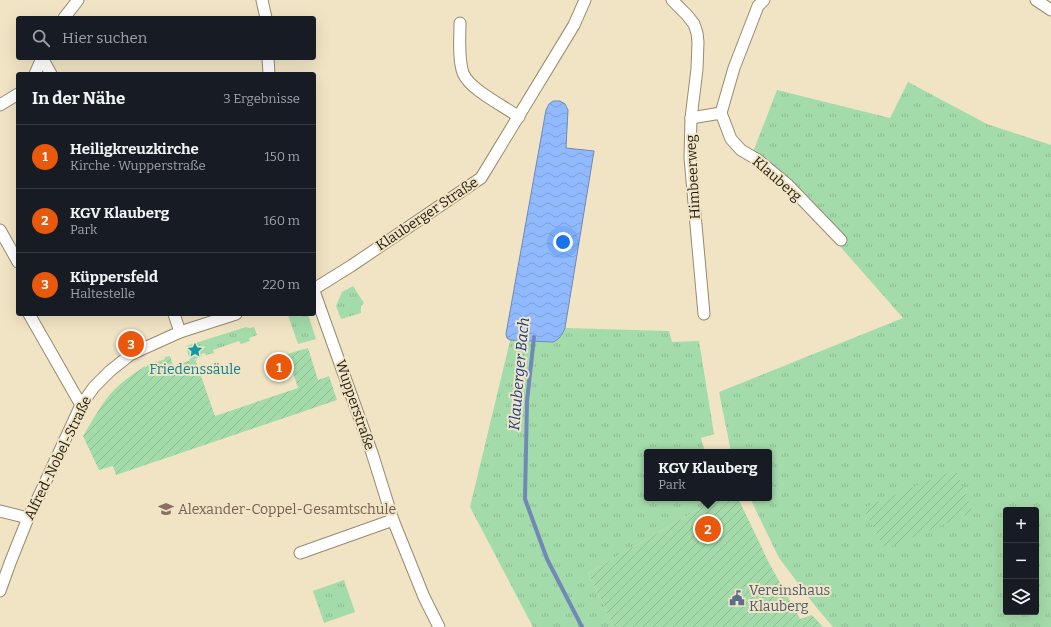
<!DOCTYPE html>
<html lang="de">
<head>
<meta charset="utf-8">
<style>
  :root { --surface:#171b24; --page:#242831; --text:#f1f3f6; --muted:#9ea1a6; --line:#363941; --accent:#ea580c }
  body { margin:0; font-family:Bitter,serif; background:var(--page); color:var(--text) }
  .controls { position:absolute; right:12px; bottom:12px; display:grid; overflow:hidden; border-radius:4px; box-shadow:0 4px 16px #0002 }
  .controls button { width:36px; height:36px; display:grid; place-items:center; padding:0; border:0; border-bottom:1px solid var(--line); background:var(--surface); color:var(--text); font:20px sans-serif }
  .you { position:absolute; left:563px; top:242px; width:14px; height:14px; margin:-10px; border:3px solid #fff; border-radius:50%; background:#1a73e8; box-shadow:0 0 0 6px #1a73e833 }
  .badge { display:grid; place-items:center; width:26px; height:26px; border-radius:50%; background:var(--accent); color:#fff; font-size:13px; font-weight:700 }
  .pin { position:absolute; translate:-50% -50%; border:2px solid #fff; box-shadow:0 1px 4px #0006 }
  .popup { position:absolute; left:644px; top:449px; width:128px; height:52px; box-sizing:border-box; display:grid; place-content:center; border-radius:4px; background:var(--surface); filter:drop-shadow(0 1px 3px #0005); font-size:13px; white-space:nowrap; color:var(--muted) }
  .popup b { font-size:15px; color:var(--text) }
  .popup::after { content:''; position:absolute; left:50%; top:100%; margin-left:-8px; border:8px solid transparent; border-top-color:var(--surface) }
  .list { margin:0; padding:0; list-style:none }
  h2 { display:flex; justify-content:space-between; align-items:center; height:52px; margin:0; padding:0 16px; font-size:17px }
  h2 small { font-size:13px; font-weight:400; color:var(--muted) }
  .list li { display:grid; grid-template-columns:26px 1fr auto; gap:12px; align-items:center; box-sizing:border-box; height:64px; padding:0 16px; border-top:1px solid var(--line) }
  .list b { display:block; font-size:15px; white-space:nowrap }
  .list p { margin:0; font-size:13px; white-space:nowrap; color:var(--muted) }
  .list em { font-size:13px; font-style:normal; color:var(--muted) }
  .icon { flex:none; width:22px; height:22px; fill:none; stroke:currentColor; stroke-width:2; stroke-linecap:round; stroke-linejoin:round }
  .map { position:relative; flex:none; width:1051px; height:627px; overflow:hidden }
  .search { position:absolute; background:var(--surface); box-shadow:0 4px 16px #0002; left:16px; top:16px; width:300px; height:44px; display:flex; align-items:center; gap:10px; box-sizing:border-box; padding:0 14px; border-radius:4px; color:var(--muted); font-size:15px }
  .panel { position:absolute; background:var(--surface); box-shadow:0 4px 16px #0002; left:16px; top:72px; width:300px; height:244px; border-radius:4px }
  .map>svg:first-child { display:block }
</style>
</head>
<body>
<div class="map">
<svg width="1051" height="627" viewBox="0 0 1051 627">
  <defs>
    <pattern id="grass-tufts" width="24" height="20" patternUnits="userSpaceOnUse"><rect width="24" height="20" fill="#a4dbaa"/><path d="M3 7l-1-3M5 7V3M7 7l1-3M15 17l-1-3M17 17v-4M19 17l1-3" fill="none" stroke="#8dbb91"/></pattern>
    <pattern id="garden-furrows" width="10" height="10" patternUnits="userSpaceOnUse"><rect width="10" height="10" fill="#a4dbaa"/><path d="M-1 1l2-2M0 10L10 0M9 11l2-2" fill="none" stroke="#8dbb91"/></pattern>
    <pattern id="water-waves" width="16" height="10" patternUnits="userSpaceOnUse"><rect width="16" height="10" fill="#91bafe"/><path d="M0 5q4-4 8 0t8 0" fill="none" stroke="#7d9fd8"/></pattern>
  </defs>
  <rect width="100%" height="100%" fill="#f1e4c4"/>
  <g fill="url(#grass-tufts)" fill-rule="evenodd">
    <path d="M908,82L987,124L1051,145V627H833L816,607L779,558L750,498H769V452H731L719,392L903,318L838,244L843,238L794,183L753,152L777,90L890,118ZM1006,510H1036V612H1006Z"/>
    <path d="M553,101H560L565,104L568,110L566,148L594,151L565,328L669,331L672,342L699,341L714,434L701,438L705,452H647V498H718L588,573L614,627H533L470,507L510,341L507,338L506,334L546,110L549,104Z"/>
    <path d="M353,286L364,303L361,306V313L341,319L336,306L342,292Z"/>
    <path d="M290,314H308L316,339L298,344L288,315Z"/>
    <path d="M246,327L249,328L254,327L257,335L249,338L250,341L241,344L239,341L213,350L214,353L206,355L205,353L201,354L202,357L190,361L186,346Z"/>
    <path d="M344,580L355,612L324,623L313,591Z"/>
  </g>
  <g fill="url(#garden-furrows)">
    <path d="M308,348L318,380L329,376L337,400L116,475L113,466L99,470L83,436C93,420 102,402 115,389C124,380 135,373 145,366L146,367L147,366V365L157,361V362L165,359V357L170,356L173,366L195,359L215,416L298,388L287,354Z"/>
    <path d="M956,471L973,512L885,549L863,508L945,474Z"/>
    <path d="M718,498H738L768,561L800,619L812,615L823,627H614L588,573Z"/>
  </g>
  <path fill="url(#water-waves)" stroke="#6f8ab6" d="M553,101H560L565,104L568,110L566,148L594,151L565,328C562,335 560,339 553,342L510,340L507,338L506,334L546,110L549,104Z"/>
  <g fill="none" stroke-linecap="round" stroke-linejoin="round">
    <path stroke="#6f8ab6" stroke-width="4" d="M534,337L527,401L525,499L547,559L582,627"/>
    <g stroke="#978b6d" stroke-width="13">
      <g id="minor">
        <path d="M262,0L266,18"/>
        <path d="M672,0L687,15L694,24L697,33L698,42L697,69L691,118L690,158L704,314"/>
        <path d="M1036,0L1051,10"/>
        <path d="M64,18L78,0"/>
        <path d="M460,23C460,38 458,58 463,73C470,90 504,106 519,117"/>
        <path d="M42,58L51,74"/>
        <path d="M268,58L269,74"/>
        <path d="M35,74L42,58"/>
        <path d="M0,105L18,94"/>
        <path d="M721,113L734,68L758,6L764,0"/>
        <path d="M691,118L721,113L731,139L741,150L758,160L788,185L841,240"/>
        <path d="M0,230L18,262"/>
        <path d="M314,289L351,266L481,178L574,25L585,0"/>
        <path d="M314,291L372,453L393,520L424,597L439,627"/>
        <path d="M29,314L81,405"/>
        <path d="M174,314L180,332"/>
        <path d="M0,511L28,518"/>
        <path d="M300,553L393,520"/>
        <path d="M0,591L10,563L28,518L38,498L81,405L94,387L110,371L130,355L138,351L180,332L236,314"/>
      </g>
    </g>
    <use href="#minor" stroke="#fff" stroke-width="11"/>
  </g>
  <defs>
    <g id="sight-bare" transform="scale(1.2)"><path d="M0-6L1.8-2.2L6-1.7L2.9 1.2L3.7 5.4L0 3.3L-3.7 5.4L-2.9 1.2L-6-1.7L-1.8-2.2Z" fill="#0f9aa8" stroke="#f1e4c4" stroke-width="2.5" paint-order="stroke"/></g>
    <g id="school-bare" transform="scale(1.2)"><path d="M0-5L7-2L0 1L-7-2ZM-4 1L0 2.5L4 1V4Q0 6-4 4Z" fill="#8d6e63" stroke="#f1e4c4" stroke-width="2.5" paint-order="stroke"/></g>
    <g id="civic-bare" transform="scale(1.2)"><path d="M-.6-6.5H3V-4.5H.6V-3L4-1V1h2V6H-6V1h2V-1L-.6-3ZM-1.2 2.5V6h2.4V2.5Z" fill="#5c6f8a" stroke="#f1e4c4" stroke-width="2.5" paint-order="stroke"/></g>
  </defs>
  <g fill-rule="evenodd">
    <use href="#sight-bare" x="195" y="350"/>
    <use href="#school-bare" x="166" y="509"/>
    <use href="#civic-bare" x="737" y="598"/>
  </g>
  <g text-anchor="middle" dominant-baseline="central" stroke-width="4" stroke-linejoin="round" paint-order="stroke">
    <g font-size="14" fill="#201b0f" stroke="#f1e4c4">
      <text transform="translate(693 177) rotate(-93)">Himbeerweg</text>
      <text transform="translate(777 179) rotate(41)">Klauberg</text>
      <text transform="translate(427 214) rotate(-34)">Klauberger Straße</text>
      <text transform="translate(355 405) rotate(71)">Wupperstraße</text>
      <text transform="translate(58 458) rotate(-64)">Alfred-Nobel-Straße</text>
    </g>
    <g font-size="14" fill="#0d838f" stroke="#f1e4c4">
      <text x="195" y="369">Friedenssäule</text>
    </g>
    <g font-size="14" fill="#785e54" stroke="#f1e4c4" text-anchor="start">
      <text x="178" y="509">Alexander-Coppel-Gesamtschule</text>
    </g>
    <g font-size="14" fill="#4e5e75" stroke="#f1e4c4" text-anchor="start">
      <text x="749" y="590">Vereinshaus<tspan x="749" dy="16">Klauberg</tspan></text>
    </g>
    <g font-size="15" font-style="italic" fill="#103e8b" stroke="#f1e4c4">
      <text transform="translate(519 374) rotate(-85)">Klauberger Bach</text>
    </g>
  </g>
</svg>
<div class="controls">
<button>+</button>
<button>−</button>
<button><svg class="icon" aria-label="layers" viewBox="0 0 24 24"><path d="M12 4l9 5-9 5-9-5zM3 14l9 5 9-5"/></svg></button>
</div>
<div class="you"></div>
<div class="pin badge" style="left:279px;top:367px">1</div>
<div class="pin badge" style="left:708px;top:529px">2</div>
<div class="popup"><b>KGV Klauberg</b>Park</div>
<div class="pin badge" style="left:131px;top:344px">3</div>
<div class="search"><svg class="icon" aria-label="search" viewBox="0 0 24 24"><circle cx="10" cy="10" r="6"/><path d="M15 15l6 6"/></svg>Hier suchen</div>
<section class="panel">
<h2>In der Nähe<small>3 Ergebnisse</small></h2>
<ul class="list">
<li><span class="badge">1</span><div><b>Heiligkreuzkirche</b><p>Kirche · Wupperstraße</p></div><em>150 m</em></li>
<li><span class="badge">2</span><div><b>KGV Klauberg</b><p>Park</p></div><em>160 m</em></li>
<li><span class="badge">3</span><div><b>Küppersfeld</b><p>Haltestelle</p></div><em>220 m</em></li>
</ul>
</section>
</div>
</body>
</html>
